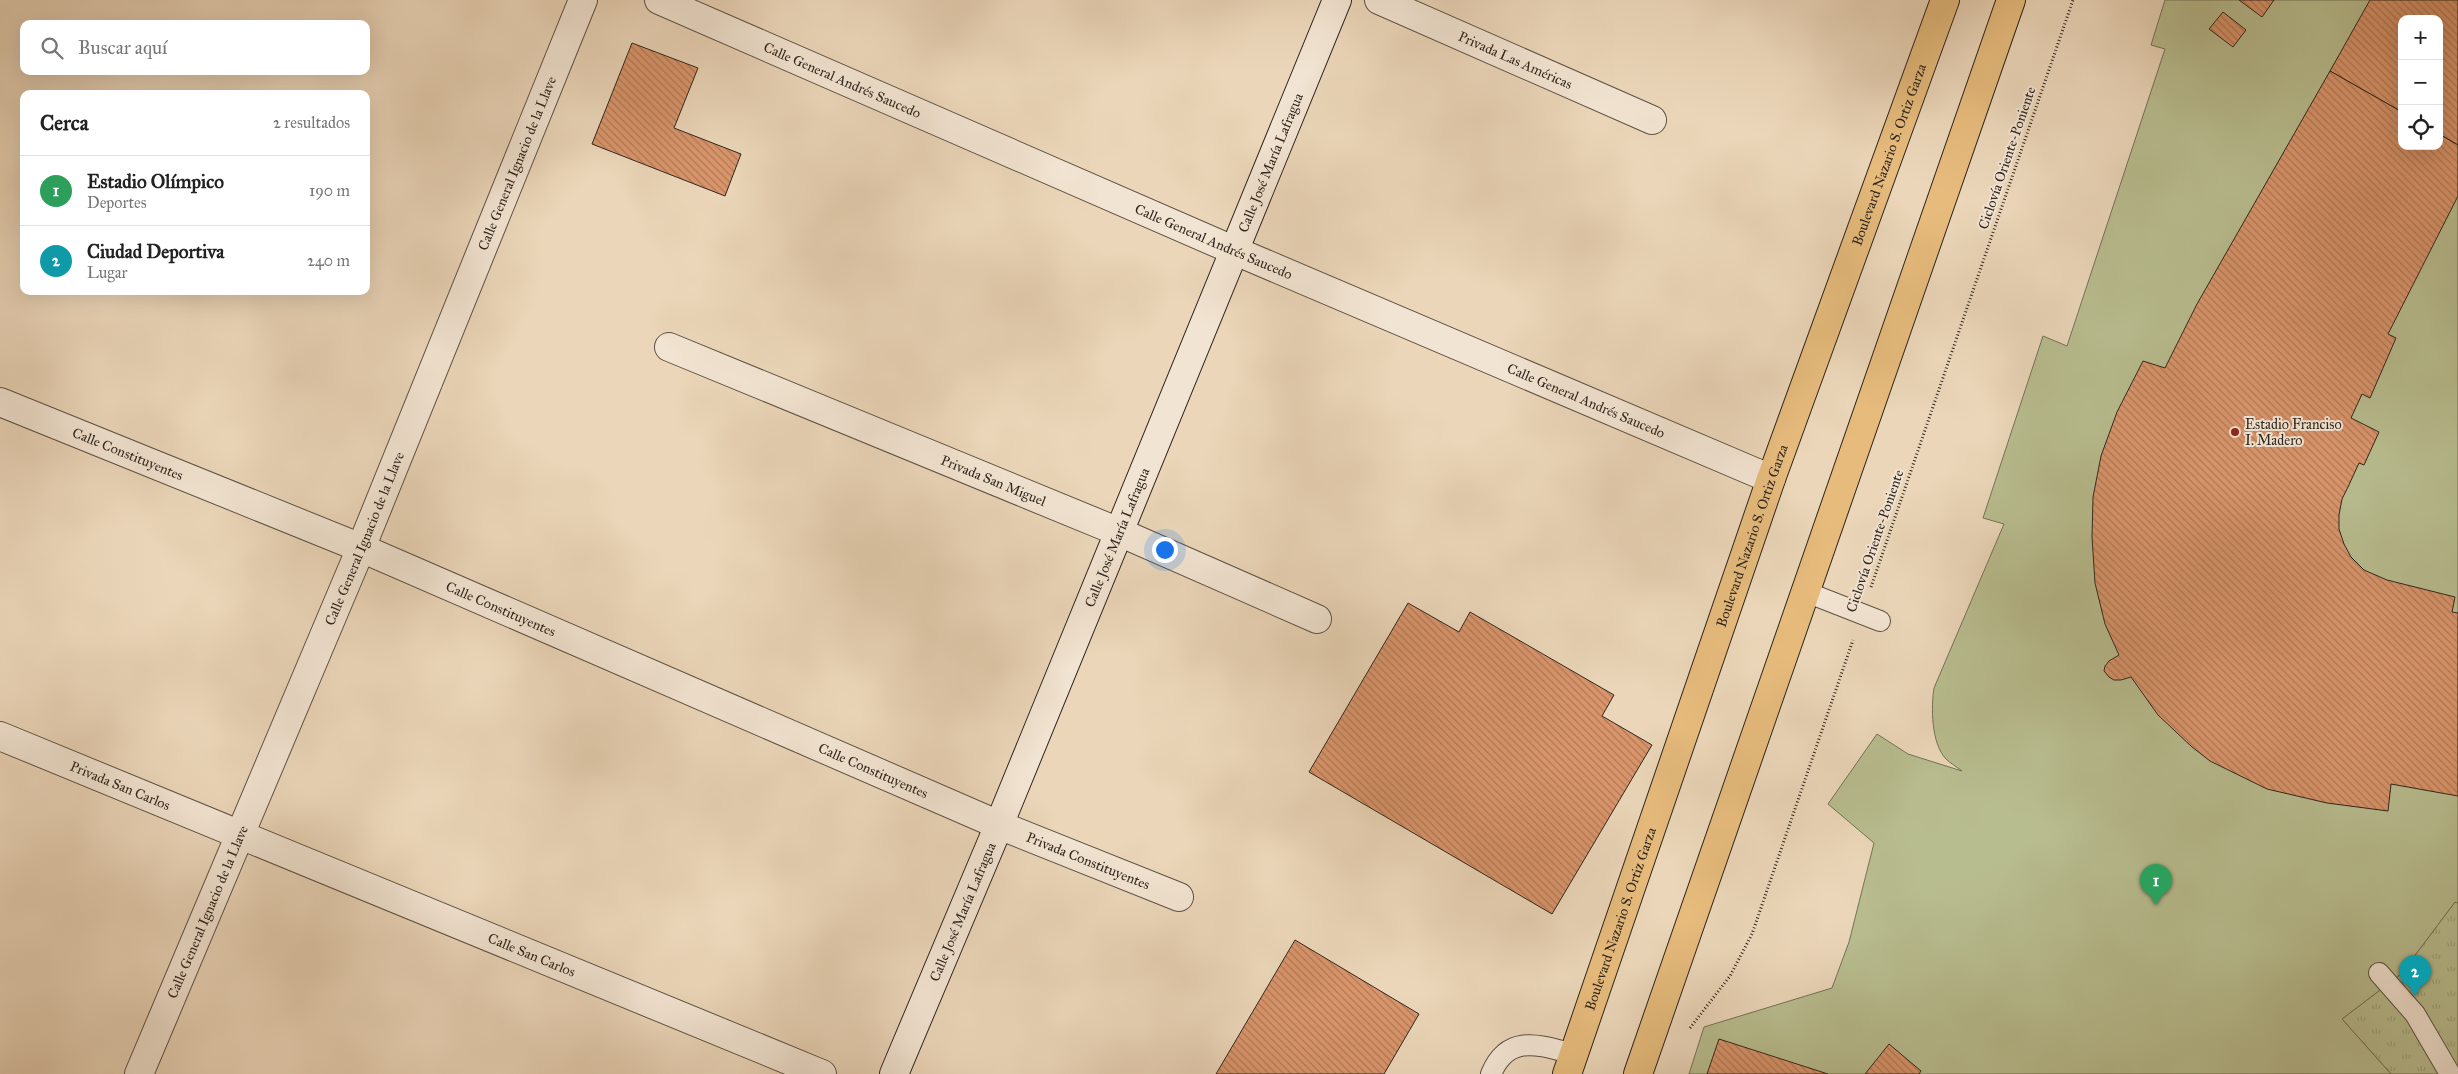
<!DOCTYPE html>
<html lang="es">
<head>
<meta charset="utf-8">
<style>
  :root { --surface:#fff; --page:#f2f2f2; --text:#222; --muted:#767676; --line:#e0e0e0; --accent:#b45309 }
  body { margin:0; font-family:"IM FELL Great Primer",serif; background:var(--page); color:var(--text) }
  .controls { position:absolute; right:15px; top:15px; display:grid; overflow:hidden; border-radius:10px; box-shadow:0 5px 20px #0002 }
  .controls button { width:45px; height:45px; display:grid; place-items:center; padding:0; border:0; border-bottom:1px solid var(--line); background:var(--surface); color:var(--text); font:25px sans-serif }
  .you { position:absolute; left:1164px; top:549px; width:18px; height:18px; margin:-12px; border:4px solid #fff; border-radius:50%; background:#1a73e8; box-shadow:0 0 0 8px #1a73e833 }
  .badge { display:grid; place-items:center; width:32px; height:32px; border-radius:50%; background:var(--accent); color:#fff; font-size:16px; font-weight:700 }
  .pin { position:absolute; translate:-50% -41px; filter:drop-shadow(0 1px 2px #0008) }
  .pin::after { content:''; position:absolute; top:26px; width:18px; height:15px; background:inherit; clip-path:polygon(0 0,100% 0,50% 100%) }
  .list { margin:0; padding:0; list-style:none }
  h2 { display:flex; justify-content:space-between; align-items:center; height:65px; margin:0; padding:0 20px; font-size:21px }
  h2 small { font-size:16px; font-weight:400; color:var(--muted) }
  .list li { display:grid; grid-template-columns:32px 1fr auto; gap:15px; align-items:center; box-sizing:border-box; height:70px; padding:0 20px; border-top:1px solid var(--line) }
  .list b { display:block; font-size:19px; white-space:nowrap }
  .list p { margin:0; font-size:16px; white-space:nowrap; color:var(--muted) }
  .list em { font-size:16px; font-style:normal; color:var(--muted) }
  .icon { flex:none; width:28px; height:28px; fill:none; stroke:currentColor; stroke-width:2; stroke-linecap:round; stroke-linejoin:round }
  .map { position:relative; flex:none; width:2458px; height:1074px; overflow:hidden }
  .search { position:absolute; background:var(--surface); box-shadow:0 5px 20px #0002; left:20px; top:20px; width:350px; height:55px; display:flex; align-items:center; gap:12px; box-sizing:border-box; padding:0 18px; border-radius:10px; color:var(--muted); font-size:19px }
  .panel { position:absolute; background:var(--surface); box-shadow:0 5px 20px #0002; left:20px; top:90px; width:350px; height:205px; border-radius:10px }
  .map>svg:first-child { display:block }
</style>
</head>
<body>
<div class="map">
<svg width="2458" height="1074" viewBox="0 0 2458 1074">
  <defs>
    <pattern id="park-tufts" width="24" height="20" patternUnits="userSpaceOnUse" patternTransform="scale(1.25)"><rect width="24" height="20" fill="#b8bd8f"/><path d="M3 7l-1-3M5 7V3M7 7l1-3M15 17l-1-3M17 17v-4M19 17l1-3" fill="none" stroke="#9ea27b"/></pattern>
    <pattern id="building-back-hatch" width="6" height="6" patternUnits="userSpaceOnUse" patternTransform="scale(1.25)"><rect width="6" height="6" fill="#da956b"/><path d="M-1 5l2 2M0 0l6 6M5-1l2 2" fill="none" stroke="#b17957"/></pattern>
  </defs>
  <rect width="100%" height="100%" fill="#ebd6b9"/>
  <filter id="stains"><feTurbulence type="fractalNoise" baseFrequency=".004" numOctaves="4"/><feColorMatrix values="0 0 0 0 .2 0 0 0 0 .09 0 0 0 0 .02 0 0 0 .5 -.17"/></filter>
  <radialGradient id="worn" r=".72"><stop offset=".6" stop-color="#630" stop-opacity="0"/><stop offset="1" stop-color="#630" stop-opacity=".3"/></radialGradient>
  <path fill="url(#park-tufts)" stroke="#747256" d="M2455,902L2458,903V1074H2391L2342,1019L2401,974Z"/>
  <path fill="#b8bd8f" stroke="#747256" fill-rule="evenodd" d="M2165,0H2458V903L2455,902L2401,974L2342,1019L2391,1074H1689L1704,1027L1832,988L1849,942L1874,843L1828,804L1877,734L1908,754L1962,771C1957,767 1950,763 1946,759C1931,743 1931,707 1934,688L2004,524L1983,518L2043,336L2067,346L2165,49L2151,45ZM2402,19H2439V146H2402Z"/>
  <g fill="url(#building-back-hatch)" stroke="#2f261d">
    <path d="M2239,0H2274L2262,17Z"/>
    <path d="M2370,0H2458V145L2439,134V19H2402V112L2330,71Z"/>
    <path d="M2223,12L2246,30L2233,47L2209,29Z"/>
    <path d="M632,43L698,68L674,128L741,154L725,196L592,144Z"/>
    <path d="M2330,71L2402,112V146H2439V134L2458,145V196L2388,334L2396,338L2370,398L2362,394L2351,418L2379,432L2364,465L2359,463L2348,487L2342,499L2339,515V529L2344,544L2351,557L2364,570L2387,580L2455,597L2452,612L2458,613V796L2391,784L2388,811L2327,803L2267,789L2210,761L2192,747L2158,715L2131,677L2121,680H2114L2109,677L2104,671L2105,666L2109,661L2119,655L2105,624L2095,583L2092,537L2093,497L2101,456L2117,412L2143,361L2165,368L2197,304Z"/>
    <path d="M1408,603L1459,632L1470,612L1614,695L1602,716L1652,745L1552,914L1309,772Z"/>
    <path d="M1295,940L1419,1014L1384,1074H1216Z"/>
    <path d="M1719,1039L1800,1065L1828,1074H1707Z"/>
    <path d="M1889,1044L1921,1071L1919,1074H1865Z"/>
  </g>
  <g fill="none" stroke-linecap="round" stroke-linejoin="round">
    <g stroke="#5e5244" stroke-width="22">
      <g id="service">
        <path d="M1806,592L1880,621"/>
        <path d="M2379,973L2415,1014L2450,1074"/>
        <path d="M1491,1074C1508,1033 1539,1045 1574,1054"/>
      </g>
    </g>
    <g stroke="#5e5244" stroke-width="30">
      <g id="minor">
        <path id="s1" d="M659,0L1233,250L1771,479"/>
        <path id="s2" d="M1379,0L1652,120"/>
        <path id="s3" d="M669,347L1119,532L1317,619"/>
        <path id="s4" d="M0,402L361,548L999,825L1179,897"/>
        <path id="s5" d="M0,736L822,1074"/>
        <path id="s6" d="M139,1074L361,548L583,0"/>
      </g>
    </g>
    <g stroke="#2f261d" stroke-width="30">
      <g id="secondary">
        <path id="s7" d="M894,1074L999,825L1337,0"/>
      </g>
    </g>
    <g stroke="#2f261d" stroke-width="30">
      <g id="primary">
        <path id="s8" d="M1567,1074L1771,479L1945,0"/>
        <path d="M1638,1074L2011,0"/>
      </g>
    </g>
    <g stroke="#2f261d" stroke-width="3" stroke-dasharray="1 2.5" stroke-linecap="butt">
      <path d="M1871,587L2073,0"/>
      <path d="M1690,1028L1730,976L1752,934L1853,640"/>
    </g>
    <use href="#service" stroke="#f2e4d2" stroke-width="20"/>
    <use href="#minor" stroke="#f2e4d2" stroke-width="28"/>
    <use href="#secondary" stroke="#f2e4d2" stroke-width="28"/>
    <use href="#primary" stroke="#e6bb7c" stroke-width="28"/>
  </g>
  <circle fill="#8f2418" stroke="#f2e4d2" stroke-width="2" cx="2235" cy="432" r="5"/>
  <g text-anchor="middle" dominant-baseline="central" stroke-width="4" stroke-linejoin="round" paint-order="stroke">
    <g font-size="14" fill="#2f261d" stroke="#f2e4d2">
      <text stroke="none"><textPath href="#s2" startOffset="149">Privada Las Américas</textPath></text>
      <text stroke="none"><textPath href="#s1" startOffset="200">Calle General Andrés Saucedo</textPath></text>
      <text stroke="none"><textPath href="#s8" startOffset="974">Boulevard Nazario S. Ortiz Garza</textPath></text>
      <text transform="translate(2007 158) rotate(-71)">Ciclovía Oriente-Poniente</text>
      <text stroke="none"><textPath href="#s6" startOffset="986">Calle General Ignacio de la Llave</textPath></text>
      <text stroke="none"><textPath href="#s7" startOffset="986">Calle José María Lafragua</textPath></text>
      <text stroke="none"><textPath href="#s1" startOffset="605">Calle General Andrés Saucedo</textPath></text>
      <text stroke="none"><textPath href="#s1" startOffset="1010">Calle General Andrés Saucedo</textPath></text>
      <text stroke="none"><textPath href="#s4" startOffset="138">Calle Constituyentes</textPath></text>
      <text stroke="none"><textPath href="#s3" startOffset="351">Privada San Miguel</textPath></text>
      <text stroke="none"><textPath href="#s8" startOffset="569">Boulevard Nazario S. Ortiz Garza</textPath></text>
      <text stroke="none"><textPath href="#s7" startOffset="581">Calle José María Lafragua</textPath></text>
      <text stroke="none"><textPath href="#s6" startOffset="581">Calle General Ignacio de la Llave</textPath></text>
      <text transform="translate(1875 541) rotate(-71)">Ciclovía Oriente-Poniente</text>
      <text stroke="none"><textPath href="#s4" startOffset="542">Calle Constituyentes</textPath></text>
      <text stroke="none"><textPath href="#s4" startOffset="948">Calle Constituyentes</textPath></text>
      <text stroke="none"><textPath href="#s5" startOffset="130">Privada San Carlos</textPath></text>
      <text stroke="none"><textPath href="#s4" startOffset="1181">Privada Constituyentes</textPath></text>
      <text stroke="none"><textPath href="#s6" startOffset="176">Calle General Ignacio de la Llave</textPath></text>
      <text stroke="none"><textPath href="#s7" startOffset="176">Calle José María Lafragua</textPath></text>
      <text stroke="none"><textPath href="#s8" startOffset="164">Boulevard Nazario S. Ortiz Garza</textPath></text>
      <text stroke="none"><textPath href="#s5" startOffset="575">Calle San Carlos</textPath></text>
    </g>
    <g font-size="14" fill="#2f261d" stroke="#f2e4d2" text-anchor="start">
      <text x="2245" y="424">Estadio Franciso<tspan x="2245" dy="16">I. Madero</tspan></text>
    </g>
  </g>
  <rect width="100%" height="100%" filter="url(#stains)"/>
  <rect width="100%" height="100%" fill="url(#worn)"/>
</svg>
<div class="controls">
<button>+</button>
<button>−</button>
<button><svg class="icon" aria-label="locate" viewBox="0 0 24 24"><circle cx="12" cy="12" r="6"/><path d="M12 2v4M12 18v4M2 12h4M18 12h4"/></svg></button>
</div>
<div class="you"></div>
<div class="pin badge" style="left:2156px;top:905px;background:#2e9e5b">1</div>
<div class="pin badge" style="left:2415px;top:996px;background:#0f9aa8">2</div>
<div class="search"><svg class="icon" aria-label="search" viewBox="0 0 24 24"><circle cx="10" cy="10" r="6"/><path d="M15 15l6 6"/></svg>Buscar aquí</div>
<section class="panel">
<h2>Cerca<small>2 resultados</small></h2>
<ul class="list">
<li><span class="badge" style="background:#2e9e5b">1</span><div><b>Estadio Olímpico</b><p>Deportes</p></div><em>190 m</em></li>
<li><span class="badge" style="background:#0f9aa8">2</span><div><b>Ciudad Deportiva</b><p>Lugar</p></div><em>240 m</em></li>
</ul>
</section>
</div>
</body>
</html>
